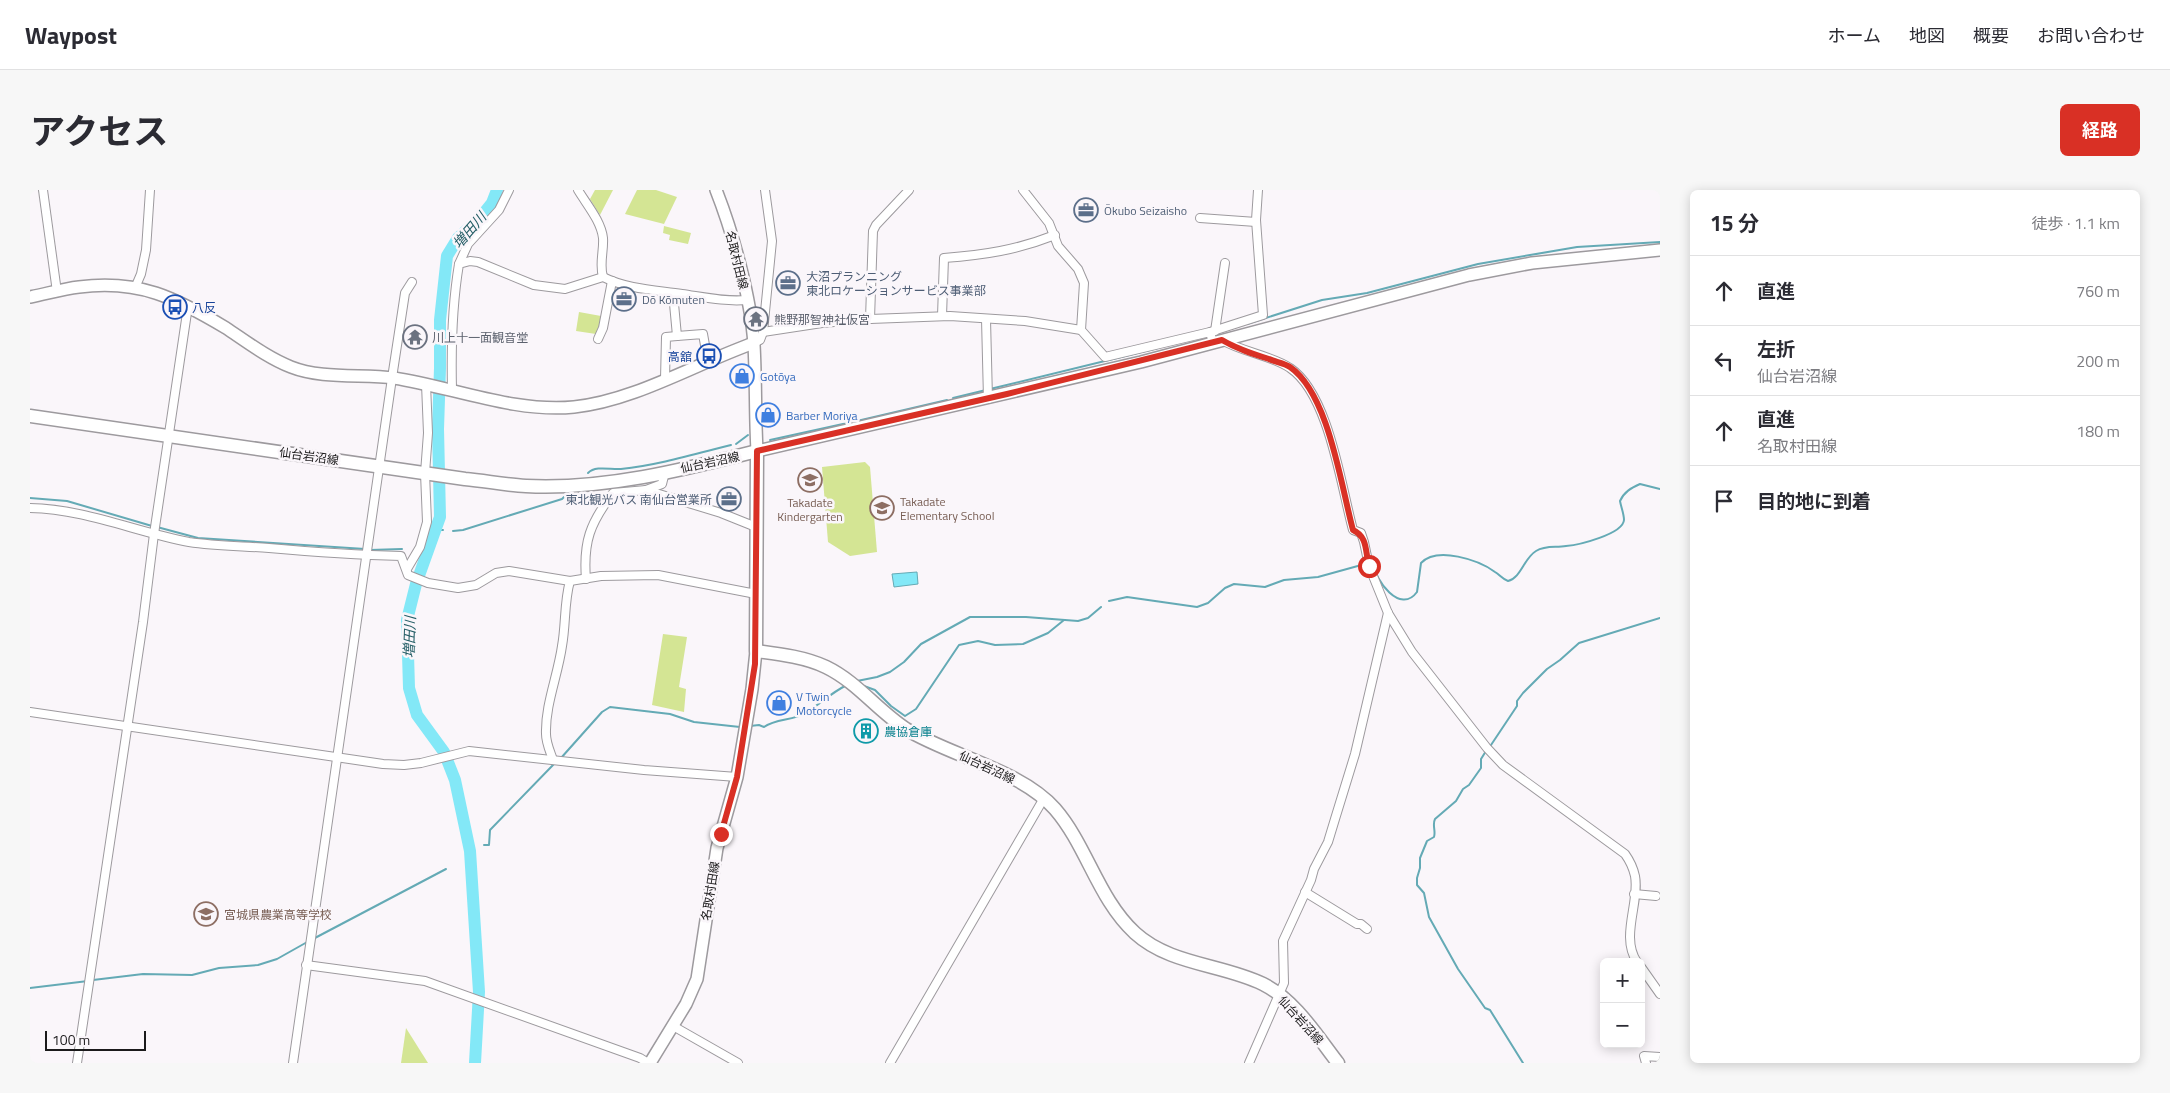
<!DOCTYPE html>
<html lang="ja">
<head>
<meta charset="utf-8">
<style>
  :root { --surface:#fff; --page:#f7f7f7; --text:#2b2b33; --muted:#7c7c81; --line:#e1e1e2; --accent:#d93025 }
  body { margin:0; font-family:"Titillium Web","Noto Sans JP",sans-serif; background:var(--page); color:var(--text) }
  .controls { position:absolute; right:15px; bottom:15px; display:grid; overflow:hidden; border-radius:8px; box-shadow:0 2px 12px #0003 }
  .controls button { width:45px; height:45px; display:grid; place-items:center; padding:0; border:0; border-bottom:1px solid var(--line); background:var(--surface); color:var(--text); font:25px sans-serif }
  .scale { position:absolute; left:15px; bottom:12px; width:101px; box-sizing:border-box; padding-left:5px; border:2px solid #1b1a1b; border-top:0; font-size:14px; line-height:18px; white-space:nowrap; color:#1b1a1b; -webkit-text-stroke:4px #faf6fa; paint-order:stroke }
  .stop { position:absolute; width:15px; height:15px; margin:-11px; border:4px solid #d93025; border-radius:50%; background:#fff }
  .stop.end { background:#d93025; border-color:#fff; box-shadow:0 1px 5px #0008 }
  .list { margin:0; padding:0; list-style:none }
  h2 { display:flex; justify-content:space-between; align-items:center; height:65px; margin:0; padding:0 20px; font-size:21px }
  h2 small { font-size:16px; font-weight:400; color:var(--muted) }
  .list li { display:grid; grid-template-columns:32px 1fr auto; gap:15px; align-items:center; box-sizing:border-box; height:70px; padding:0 20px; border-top:1px solid var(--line) }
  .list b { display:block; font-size:19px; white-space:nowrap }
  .list p { margin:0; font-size:16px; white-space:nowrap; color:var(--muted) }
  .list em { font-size:16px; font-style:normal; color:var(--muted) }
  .icon { flex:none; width:28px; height:28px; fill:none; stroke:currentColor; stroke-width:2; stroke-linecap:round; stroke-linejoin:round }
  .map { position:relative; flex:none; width:1630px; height:873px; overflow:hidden; border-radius:8px }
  header { display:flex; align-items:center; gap:30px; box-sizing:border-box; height:70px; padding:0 25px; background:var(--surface); border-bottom:1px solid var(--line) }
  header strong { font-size:24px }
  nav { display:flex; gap:28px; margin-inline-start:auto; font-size:18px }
  .intro { display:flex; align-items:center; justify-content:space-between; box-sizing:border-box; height:120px; padding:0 30px }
  h1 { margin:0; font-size:35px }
  .button { padding:12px 22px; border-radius:8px; background:var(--accent); color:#fff; font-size:18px; font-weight:700 }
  main { display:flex; gap:30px; padding:0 30px }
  aside { flex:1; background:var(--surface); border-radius:8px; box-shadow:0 2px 12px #0003 }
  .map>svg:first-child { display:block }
</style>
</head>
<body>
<header>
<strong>Waypost</strong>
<nav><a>ホーム</a><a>地図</a><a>概要</a><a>お問い合わせ</a></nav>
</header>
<div class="intro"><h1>アクセス</h1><a class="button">経路</a></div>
<main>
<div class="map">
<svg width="1630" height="873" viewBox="0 0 1630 873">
  <rect width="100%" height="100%" fill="#faf6fa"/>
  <g fill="#d4e594">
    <path d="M565,0H583L570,25L560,9Z"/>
    <path d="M607,0H626L647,7L634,34L595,24Z"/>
    <path d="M634,36L661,43L658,54L639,50L640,45L633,43Z"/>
    <path d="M549,122L571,126L570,135L566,144L546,141Z"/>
    <path d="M835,272L840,277L847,362L820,366L798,352L792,277Z"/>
    <path d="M633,444L657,447L649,497L656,499L654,522L622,515Z"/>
    <path d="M376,838L398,873H371Z"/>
  </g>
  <path fill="#83e8f7" stroke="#64aab5" d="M887,382L888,394L864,397L862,384Z"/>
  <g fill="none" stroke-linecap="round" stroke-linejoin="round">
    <g stroke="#64aab5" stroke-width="2">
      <path d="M1217,134L1292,110L1337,103L1448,74L1547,57L1630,52"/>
      <path d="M960,199L1128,158"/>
      <path d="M923,208L956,200"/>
      <path d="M827,231L917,210"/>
      <path d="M740,250L822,232"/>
      <path d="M706,254L718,245"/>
      <path d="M558,283C566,275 581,280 591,279C628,275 665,264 701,255"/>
      <path d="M0,308L37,311L122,336"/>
      <path d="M127,337L168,348L335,359"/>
      <path d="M406,340H413"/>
      <path d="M423,341L433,340L532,309L534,307"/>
      <path d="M340,360L372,359"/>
      <path d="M1340,373H1343C1345,390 1370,425 1387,402L1391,373C1407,356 1449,370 1465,382C1470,385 1472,389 1478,391C1491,388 1494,368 1506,361C1516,355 1526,358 1536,356C1549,355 1593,344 1594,330C1594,324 1591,317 1590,311C1594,302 1601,298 1610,294L1630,299"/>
      <path d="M1079,411L1097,407L1167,417L1178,413L1195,398L1204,394L1235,397L1254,390L1288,387L1335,374"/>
      <path d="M827,491L847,487L860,482L874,472L891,454L940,427H996L1048,431L1058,428L1071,417"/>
      <path d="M834,496L845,500L861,516L875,526L886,519L929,455L948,451L965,455L993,454L1018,443L1034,430"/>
      <path d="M720,536L729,535L734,537C746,528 763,531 775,523C789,515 801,503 815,496"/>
      <path d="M1459,558L1487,516V511L1493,503L1517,479L1530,470L1549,453L1630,428"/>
      <path d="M1456,561L1451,569V578L1439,595L1433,599L1426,611L1405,629C1402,635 1406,641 1404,647L1397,651L1390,668V678L1387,688V695L1394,703L1399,727L1428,779L1455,818L1460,820L1493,873"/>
      <path d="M531,568L572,522L580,517L640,524L664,532L710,537"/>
      <path d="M454,655H459L460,640L524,574"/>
      <path d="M283,749L416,679"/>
      <path d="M63,790L113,784L162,785L189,778L228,775L247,769L279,751"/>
      <path d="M0,798L58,791"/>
    </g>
    <path stroke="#83e8f7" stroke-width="12" d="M445,873L449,802L440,661L425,590L414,562L387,525L379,498L377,430L386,394L410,327L408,239L410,178V130L417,66L428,48L450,28L462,13L467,0"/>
    <g stroke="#9d9a9e" stroke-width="10">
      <g id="street">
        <path d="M13,0L27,102"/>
        <path d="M548,0C557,15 571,31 573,48C574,61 569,74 573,87"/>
        <path d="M993,0L1019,33L1028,56L1048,79L1054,93L1051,140L1075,167L1180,142L1183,153"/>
        <path d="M1170,28L1226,32"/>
        <path d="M429,74L438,54L469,20L479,0"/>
        <path d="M105,98L111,84L116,60L120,0"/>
        <path d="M643,103L647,146L673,144L678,172"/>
        <path d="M912,126L914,68C954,65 987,60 1025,45"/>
        <path d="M840,129L920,126L995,131L1051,140"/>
        <path d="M956,129L958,209"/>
        <path d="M1185,141L1195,73"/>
        <path d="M733,142L792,133L840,129L843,41L846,35L879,0"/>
        <path d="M1180,142L1233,125L1226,30L1228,0"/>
        <path d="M568,149L573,138L582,91"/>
        <path d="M1192,150C1212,162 1243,166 1260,178C1299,204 1311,296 1323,340L1331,343L1334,352L1339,376L1358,423L1382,462L1457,558L1473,575L1595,664C1600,671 1603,677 1605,686C1610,712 1590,747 1607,772"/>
        <path d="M724,153L730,150L733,142L742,51L735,0"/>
        <path d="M635,189L636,147L647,146"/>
        <path d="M422,199C421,157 422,116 429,74L440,71L448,72L504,95L535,99L573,87C597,99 625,100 652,104C673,107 695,112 717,110"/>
        <path d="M616,300L632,294L635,282"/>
        <path d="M0,318C55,319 106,342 159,352C185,356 212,356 239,358C283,362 327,365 371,366L378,385L398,393L428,398L446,395L466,383L479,381L540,391L571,386L628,385L726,404"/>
        <path d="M377,379L390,357L397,332L395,283L398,243L396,194"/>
        <path d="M556,389C553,352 560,333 583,303L616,300L691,323L726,337"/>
        <path d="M0,522L353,574L374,575L391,573L439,561L614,580L707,587"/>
        <path d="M523,570C520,561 516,553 516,544C515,515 528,485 532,456C536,434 534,412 540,391"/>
        <path d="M1275,702L1327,734H1331L1337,739"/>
        <path d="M1604,704L1626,706"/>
        <path d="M276,775L395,791L610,868L618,873"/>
        <path d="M1611,777L1630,804"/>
        <path d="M643,836L708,873"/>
        <path d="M47,873L113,432L124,344L158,116"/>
        <path d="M263,873L362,188L375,103L382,92"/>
        <path d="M860,873L1014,608"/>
        <path d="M1219,873L1254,793L1253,751L1281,690L1284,679L1298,652L1305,629L1325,564L1358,423"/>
        <path d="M1616,873L1614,866L1630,867"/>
      </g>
    </g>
    <g stroke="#9d9a9e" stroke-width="14">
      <g id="secondary">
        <path d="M686,0C703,43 721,108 724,155C726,190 725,226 727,261L1111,172L1439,85L1502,73L1630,60"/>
        <path d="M0,107C16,104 32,99 49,97C109,89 146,108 196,138C217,152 238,168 261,177C291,189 332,184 364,188C422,197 485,223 544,217C604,211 667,173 724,153"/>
        <path d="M620,873L656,814L667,789L687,658L707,587L722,499L726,461"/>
      </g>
    </g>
    <g stroke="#9d9a9e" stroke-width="15">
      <path id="primary" d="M0,226L435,289C456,291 476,295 496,296C573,300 653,280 727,261L726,461C749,464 775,467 796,477C827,492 847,520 876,539C920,566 991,580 1025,619C1057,656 1068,709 1105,743C1140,775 1192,774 1233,794C1265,810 1287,846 1308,873"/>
    </g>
    <use href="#street" stroke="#fff" stroke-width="8"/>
    <use href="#secondary" stroke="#fff" stroke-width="11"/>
    <use href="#primary" stroke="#fff" stroke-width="12"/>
  </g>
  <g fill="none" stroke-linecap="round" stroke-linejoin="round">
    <path stroke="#d93025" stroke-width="6" d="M691,644L707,587L725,474L727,261L977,204L1192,150C1207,159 1223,164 1239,169C1245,172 1254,173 1260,177C1299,204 1311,296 1323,340C1338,347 1335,361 1339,376"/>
  </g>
  <defs>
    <g id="office-ring" transform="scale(1.25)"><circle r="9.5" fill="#faf6fa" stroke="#5c6f8a" stroke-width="1.5"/><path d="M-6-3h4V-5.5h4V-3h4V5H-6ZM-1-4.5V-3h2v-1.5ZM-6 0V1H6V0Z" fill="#5c6f8a"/></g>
    <g id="bus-ring" transform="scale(1.25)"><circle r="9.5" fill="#faf6fa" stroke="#1a4fb4" stroke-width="1.5"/><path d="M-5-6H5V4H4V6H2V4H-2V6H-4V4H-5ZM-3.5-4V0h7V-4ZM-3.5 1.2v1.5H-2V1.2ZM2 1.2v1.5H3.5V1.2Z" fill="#1a4fb4"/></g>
    <g id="temple-ring" transform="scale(1.25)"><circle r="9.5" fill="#faf6fa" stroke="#6b7280" stroke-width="1.5"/><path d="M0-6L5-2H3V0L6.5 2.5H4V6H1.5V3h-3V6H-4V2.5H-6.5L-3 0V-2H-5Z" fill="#6b7280"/></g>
    <g id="shop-ring" transform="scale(1.25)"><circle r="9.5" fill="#faf6fa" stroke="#3f7fe0" stroke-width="1.5"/><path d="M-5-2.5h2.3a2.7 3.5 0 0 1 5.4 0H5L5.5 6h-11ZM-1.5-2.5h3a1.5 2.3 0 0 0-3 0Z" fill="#3f7fe0"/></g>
    <g id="school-ring" transform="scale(1.25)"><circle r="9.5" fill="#faf6fa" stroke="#8d6e63" stroke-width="1.5"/><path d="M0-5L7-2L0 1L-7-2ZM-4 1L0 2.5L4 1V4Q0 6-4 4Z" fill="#8d6e63"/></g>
    <g id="building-ring" transform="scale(1.25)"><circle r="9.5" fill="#faf6fa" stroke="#0f9aa8" stroke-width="1.5"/><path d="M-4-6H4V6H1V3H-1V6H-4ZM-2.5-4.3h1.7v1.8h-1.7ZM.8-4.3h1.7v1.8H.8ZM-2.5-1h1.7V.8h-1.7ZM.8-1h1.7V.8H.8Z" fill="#0f9aa8"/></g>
  </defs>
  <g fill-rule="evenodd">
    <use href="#office-ring" x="1056" y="20"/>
    <use href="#office-ring" x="758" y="93"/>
    <use href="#office-ring" x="594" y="109"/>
    <use href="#bus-ring" x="145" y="117"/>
    <use href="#temple-ring" x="726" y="129"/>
    <use href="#temple-ring" x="385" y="147"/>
    <use href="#bus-ring" x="679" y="166"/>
    <use href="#shop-ring" x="712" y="186"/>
    <use href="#shop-ring" x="738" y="225"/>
    <use href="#school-ring" x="780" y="290"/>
    <use href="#office-ring" x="699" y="309"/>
    <use href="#school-ring" x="852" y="318"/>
    <use href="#shop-ring" x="749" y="513"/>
    <use href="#building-ring" x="836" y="541"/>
    <use href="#school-ring" x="176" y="724"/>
  </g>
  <g text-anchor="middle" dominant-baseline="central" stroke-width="5" stroke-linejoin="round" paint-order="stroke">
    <g font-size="12" fill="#4e5e75" stroke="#faf6fa" text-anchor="start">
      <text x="1074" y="20">Ōkubo Seizaisho</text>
      <text x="776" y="86">大沼プランニング<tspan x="776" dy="14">東北ロケーションサービス事業部</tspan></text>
      <text x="612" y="109">Dō Kōmuten</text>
      <text x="682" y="309" text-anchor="end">東北観光バス 南仙台営業所</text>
    </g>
    <g font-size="12" fill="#1b1a1b" stroke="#faf6fa">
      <text transform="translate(707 70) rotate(76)">名取村田線</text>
      <text transform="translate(279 266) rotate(8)">仙台岩沼線</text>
      <text transform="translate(680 272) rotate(-12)">仙台岩沼線</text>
      <text transform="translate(957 577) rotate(25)">仙台岩沼線</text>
      <text transform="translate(680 701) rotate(-81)">名取村田線</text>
      <text transform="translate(1271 830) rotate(48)">仙台岩沼線</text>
    </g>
    <g font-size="12" fill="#164399" stroke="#faf6fa" text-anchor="start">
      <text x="162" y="117">八反</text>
      <text x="662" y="166" text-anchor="end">高舘</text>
    </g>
    <g font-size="12" fill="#5b616d" stroke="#faf6fa" text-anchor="start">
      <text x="744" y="129">熊野那智神社仮宮</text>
      <text x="402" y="147">川上十一面観音堂</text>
    </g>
    <g font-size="12" fill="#366cbe" stroke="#faf6fa" text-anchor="start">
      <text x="730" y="186">Gotōya</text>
      <text x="756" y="225">Barber Moriya</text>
      <text x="766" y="506">V Twin<tspan x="766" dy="14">Motorcycle</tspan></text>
    </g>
    <g font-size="12" fill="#785e54" stroke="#faf6fa" text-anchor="start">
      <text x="870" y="311">Takadate<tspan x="870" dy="14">Elementary School</tspan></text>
      <text x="780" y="312" text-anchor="middle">Takadate<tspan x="780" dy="14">Kindergarten</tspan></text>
      <text x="194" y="724">宮城県農業高等学校</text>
    </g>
    <g font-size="12" fill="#0d838f" stroke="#faf6fa" text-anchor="start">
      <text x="854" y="541">農協倉庫</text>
    </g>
    <g font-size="14" font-style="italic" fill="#245e66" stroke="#faf6fa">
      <text transform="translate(439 40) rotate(-49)">増田川</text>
      <text transform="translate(379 447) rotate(-88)">増田川</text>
    </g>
  </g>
</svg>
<div class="controls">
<button>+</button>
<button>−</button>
</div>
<div class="scale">100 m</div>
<div class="stop" style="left:1339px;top:376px"></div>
<div class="stop end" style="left:691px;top:644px"></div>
</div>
<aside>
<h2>15 分<small>徒歩 · 1.1 km</small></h2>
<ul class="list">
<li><svg class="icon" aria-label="ahead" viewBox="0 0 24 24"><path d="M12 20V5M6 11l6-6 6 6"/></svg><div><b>直進</b></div><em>760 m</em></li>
<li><svg class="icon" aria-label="left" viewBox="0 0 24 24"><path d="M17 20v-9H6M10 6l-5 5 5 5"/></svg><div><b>左折</b><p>仙台岩沼線</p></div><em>200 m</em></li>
<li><svg class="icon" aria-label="ahead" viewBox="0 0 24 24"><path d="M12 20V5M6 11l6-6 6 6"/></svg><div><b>直進</b><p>名取村田線</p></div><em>180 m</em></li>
<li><svg class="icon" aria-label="arrive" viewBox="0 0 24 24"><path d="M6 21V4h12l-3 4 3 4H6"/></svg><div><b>目的地に到着</b></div></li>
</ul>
</aside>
</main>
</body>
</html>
